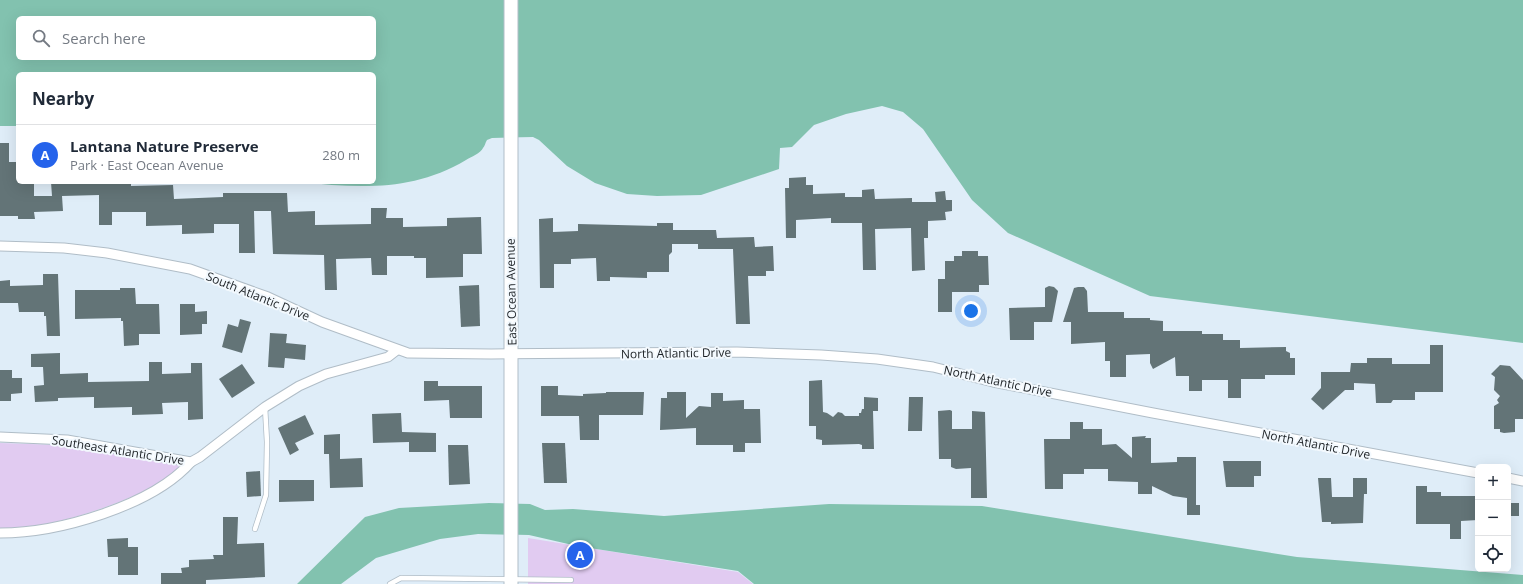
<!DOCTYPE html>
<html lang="en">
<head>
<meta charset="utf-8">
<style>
  :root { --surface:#fff; --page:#f2f2f3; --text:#1f2937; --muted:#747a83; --line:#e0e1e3; --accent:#2563eb }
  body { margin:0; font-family:"Open Sans",sans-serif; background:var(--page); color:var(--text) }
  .controls { position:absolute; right:12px; bottom:12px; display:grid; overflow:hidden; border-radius:6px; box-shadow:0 4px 16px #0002 }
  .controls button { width:36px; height:36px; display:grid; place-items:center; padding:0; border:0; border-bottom:1px solid var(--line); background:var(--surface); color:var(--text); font:20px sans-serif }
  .you { position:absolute; left:971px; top:311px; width:14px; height:14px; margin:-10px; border:3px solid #fff; border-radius:50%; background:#1a73e8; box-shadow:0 0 0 6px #1a73e833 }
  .badge { display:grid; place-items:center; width:26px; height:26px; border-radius:50%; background:var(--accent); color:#fff; font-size:13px; font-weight:700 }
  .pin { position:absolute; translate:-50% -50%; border:2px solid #fff; box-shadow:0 1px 4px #0006 }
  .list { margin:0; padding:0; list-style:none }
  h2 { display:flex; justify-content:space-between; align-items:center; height:52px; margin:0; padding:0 16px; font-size:17px }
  h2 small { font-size:13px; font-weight:400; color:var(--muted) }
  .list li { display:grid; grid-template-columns:26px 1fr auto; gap:12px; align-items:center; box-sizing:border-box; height:60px; padding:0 16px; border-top:1px solid var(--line) }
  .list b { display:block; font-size:15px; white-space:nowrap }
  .list p { margin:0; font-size:13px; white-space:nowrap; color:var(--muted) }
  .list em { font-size:13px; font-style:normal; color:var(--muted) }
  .icon { flex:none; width:22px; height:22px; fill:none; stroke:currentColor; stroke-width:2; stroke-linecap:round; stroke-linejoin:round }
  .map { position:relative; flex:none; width:1523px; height:584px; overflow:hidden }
  .search { position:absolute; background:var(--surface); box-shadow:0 4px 16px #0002; left:16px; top:16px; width:360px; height:44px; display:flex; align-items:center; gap:10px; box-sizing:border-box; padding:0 14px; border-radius:6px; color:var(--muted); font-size:15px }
  .panel { position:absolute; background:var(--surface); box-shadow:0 4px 16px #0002; left:16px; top:72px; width:360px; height:112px; border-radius:6px }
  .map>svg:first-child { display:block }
</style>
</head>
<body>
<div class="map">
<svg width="1523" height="584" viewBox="0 0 1523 584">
  <rect width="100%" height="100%" fill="#dfedf8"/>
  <g fill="#e1cbf1">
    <path d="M0,443L60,445L184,464C173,472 161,483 149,489C112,507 41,531 0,529Z"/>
    <path d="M528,538L738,572L753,584H528Z"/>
  </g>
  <g fill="#82c2af" fill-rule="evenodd">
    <path d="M0,0H1523V343L1150,296L1008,233L972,200L923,129L903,112L882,106L846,114L814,125L792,147L780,148L779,169L701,195L657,196L627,194L595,183L567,166L539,140L533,137L492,138L487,140C485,143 485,146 483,148C481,153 471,157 466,160C412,192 359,188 300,182H374V74H18V126H0ZM18,18H374V58H18Z"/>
    <path d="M489,503L530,504L545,510L573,509L664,516L829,504L982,506L1297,557L1523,575V584H754L738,571L577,546L529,535L478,534L440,539L376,558L341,584H297L365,517L399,508Z"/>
  </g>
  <g fill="#637477">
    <path d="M0,143H9V162H18V182H34V196H52L51,182H131V186L173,185L174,199L223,197V193H287L288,212L315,211V225L371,224V208H387L386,218H403V227L447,226V218L481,217L482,254H463V277L426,278V258H414V256H387V275H372L371,258L336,259L337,290H325L324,255L273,254L271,211H254L255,253H239V224H214V233L182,234V225L146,226V212H112V225H99V195L62,196L63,211L34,212L35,219H18V216H0Z"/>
    <path d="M806,177V185H813V194L845,193V197H862V190L874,189L875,199L912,198V202H936L935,192L945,191L946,200H952V211L945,212L946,220L928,221V238H924L925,270L912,271L911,228L875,229L876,270H863L862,223H831V218L796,220V238H786L785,188H789V178Z"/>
    <path d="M553,218V232L578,231V224L657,226V223H673V230H716L717,238L754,237L755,247L773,246L774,271H766V276H748L750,324H736L733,249H698V244H672V252L669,255V272H647V278L610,277V281H597L596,258L571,259V264H554V288H540L539,219Z"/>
    <path d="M962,251H978V256H988L989,285H979V292H952V312H938V279H945V261H954V256H962Z"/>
    <path d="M43,274H58L60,336H47L46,316H44V312H19L18,303H0V281L10,280V286L43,285Z"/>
    <path d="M479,285L480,326L461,327L459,286Z"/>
    <path d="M1049,286L1054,287L1058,291L1052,322H1034V340H1010L1009,308L1045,307V288Z"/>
    <path d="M1078,287H1084L1087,291L1088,312H1124V318H1150V320L1163,321V331H1202V334H1223V340H1240V348L1286,347V351L1290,353V358H1295V375H1265V379H1241V398H1228V380H1202V391H1189V376H1176L1175,357L1153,369L1150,363V354L1126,355V377H1110V361H1105V342L1071,344V322H1063L1074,288Z"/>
    <path d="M120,288H135L136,304H159L160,334H139V345L124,346L123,321H121V318L75,319V290H120Z"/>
    <path d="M180,304H195V312L207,311V324H202V334L180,335Z"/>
    <path d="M240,319L251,322L242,353L222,347L228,324L238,327Z"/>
    <path d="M270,333L287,334L286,343L306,345L305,360L285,358L284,368L268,367Z"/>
    <path d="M1430,345H1443V392H1415V400H1393L1391,403H1376L1375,384L1354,383V390H1345L1323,410L1311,399L1321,388V372H1350L1351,363H1367V358H1392V364H1430Z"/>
    <path d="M60,353V374L88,373V382L149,381V362H162V374L191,373V363H202L203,419L188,420V402L162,403L163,414L132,415V407L94,408V397L58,398V401L35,402L34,386L44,385L43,367H31V354Z"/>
    <path d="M242,364L255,383L232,398L219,379Z"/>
    <path d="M1500,365L1510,366L1523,380V419H1515V432L1504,433L1500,432V429H1494V406L1499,403L1497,400L1500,396L1494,390L1495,377L1491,374Z"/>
    <path d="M0,370H12V378H22V393L11,394V401H0Z"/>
    <path d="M822,380L823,412L827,413L833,417L838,412L842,413L845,416H859V413H861L862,409H864V397L878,398V411H873L874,449H862V445L859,444L822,445V440L816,439V426H809V381Z"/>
    <path d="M424,381H438V386H482V418H450L449,400L424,401Z"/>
    <path d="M541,386H558V395L583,396V394L606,393V392H644L643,415H599V440H580L579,416H541Z"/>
    <path d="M667,392H686V418L699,406L711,407V393H723V401L744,400V409H760L761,443H745V452H733V445H696V428L660,430L661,398H667Z"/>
    <path d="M909,397H923L922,431H908Z"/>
    <path d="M950,410L952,411V429H972V411L985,412L987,498H971V468L956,469L951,467V459H939L938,411Z"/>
    <path d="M401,413L402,432L436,433V452H409V442L373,443L372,414Z"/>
    <path d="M305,415L314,434L295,443L299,450L290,455L278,428Z"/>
    <path d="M1070,422H1083V429H1102V445L1116,444L1132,458V437L1146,436L1145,438H1151V463L1177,462V457H1196V505H1200V515H1187V498L1173,496L1152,486V494H1138V482L1108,481V469H1084V474H1063V489H1045L1044,439H1070Z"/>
    <path d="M340,434V459L362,458L363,487L330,488L329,454H324V435Z"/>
    <path d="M542,443H565L567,483H544Z"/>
    <path d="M448,445H468L470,484L449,485Z"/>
    <path d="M1223,461H1261V476H1254V487H1226Z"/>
    <path d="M260,471L261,496L247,497L246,472Z"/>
    <path d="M1318,478H1331L1332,497H1353V478H1367V494H1364L1363,523L1331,524V522H1322Z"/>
    <path d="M279,480H314V501L279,502Z"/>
    <path d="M1416,486H1427V492H1441V496H1477L1478,520L1461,521V539H1450V524H1416Z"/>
    <path d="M1510,503H1519V516H1509Z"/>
    <path d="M223,517H238L237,544L264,543L265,577L206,580V584H161V573H182L181,568L189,567V560L214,559L213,555H223Z"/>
    <path d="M128,538V547H138V575H118V557H108L107,539Z"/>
  </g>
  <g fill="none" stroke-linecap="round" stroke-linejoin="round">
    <g stroke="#b0bdc7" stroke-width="6">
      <g id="lane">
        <path d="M255,529L266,495L267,442L265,407"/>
        <path d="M390,584L401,578L571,580"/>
      </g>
    </g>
    <g stroke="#b0bdc7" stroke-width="11">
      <g id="street">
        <path d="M0,246L64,248L107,253L190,269L268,297L322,322L408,353L491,354L737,352L821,355L877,359L933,367L993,382L1153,413L1478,473"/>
        <path d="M0,437L67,440L191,462L200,457L265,407L299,386L326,374L388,357L397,350"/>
        <path d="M1508,478L1523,481"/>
        <path d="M0,533C58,533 152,506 191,462"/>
      </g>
    </g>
    <g stroke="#b0bdc7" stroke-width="15">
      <path id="secondary" d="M511,584V0"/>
    </g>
    <use href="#lane" stroke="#fff" stroke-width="4.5"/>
    <use href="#street" stroke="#fff" stroke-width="9"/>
    <use href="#secondary" stroke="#fff" stroke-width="13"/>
  </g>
  <g text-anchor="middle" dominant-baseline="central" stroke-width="4" stroke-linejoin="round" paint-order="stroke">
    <g font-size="12" fill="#1c2125" stroke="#f3f9fe">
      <text transform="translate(511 292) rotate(-91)">East Ocean Avenue</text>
      <text transform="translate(258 296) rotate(22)">South Atlantic Drive</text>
      <text transform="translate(676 353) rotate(-1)">North Atlantic Drive</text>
      <text transform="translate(998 381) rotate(12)">North Atlantic Drive</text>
      <text transform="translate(1316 444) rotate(11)">North Atlantic Drive</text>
      <text transform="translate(118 450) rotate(9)">Southeast Atlantic Drive</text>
    </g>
  </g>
</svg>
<div class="controls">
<button>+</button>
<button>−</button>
<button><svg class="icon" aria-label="locate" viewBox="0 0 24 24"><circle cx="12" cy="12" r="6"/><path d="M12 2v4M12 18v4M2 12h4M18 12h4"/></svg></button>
</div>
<div class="you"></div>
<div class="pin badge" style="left:580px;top:555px">A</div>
<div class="search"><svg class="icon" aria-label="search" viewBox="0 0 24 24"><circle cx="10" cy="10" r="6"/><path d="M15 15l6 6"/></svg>Search here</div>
<section class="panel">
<h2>Nearby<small></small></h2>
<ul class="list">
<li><span class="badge">A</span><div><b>Lantana Nature Preserve</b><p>Park · East Ocean Avenue</p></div><em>280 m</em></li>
</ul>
</section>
</div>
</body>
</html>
